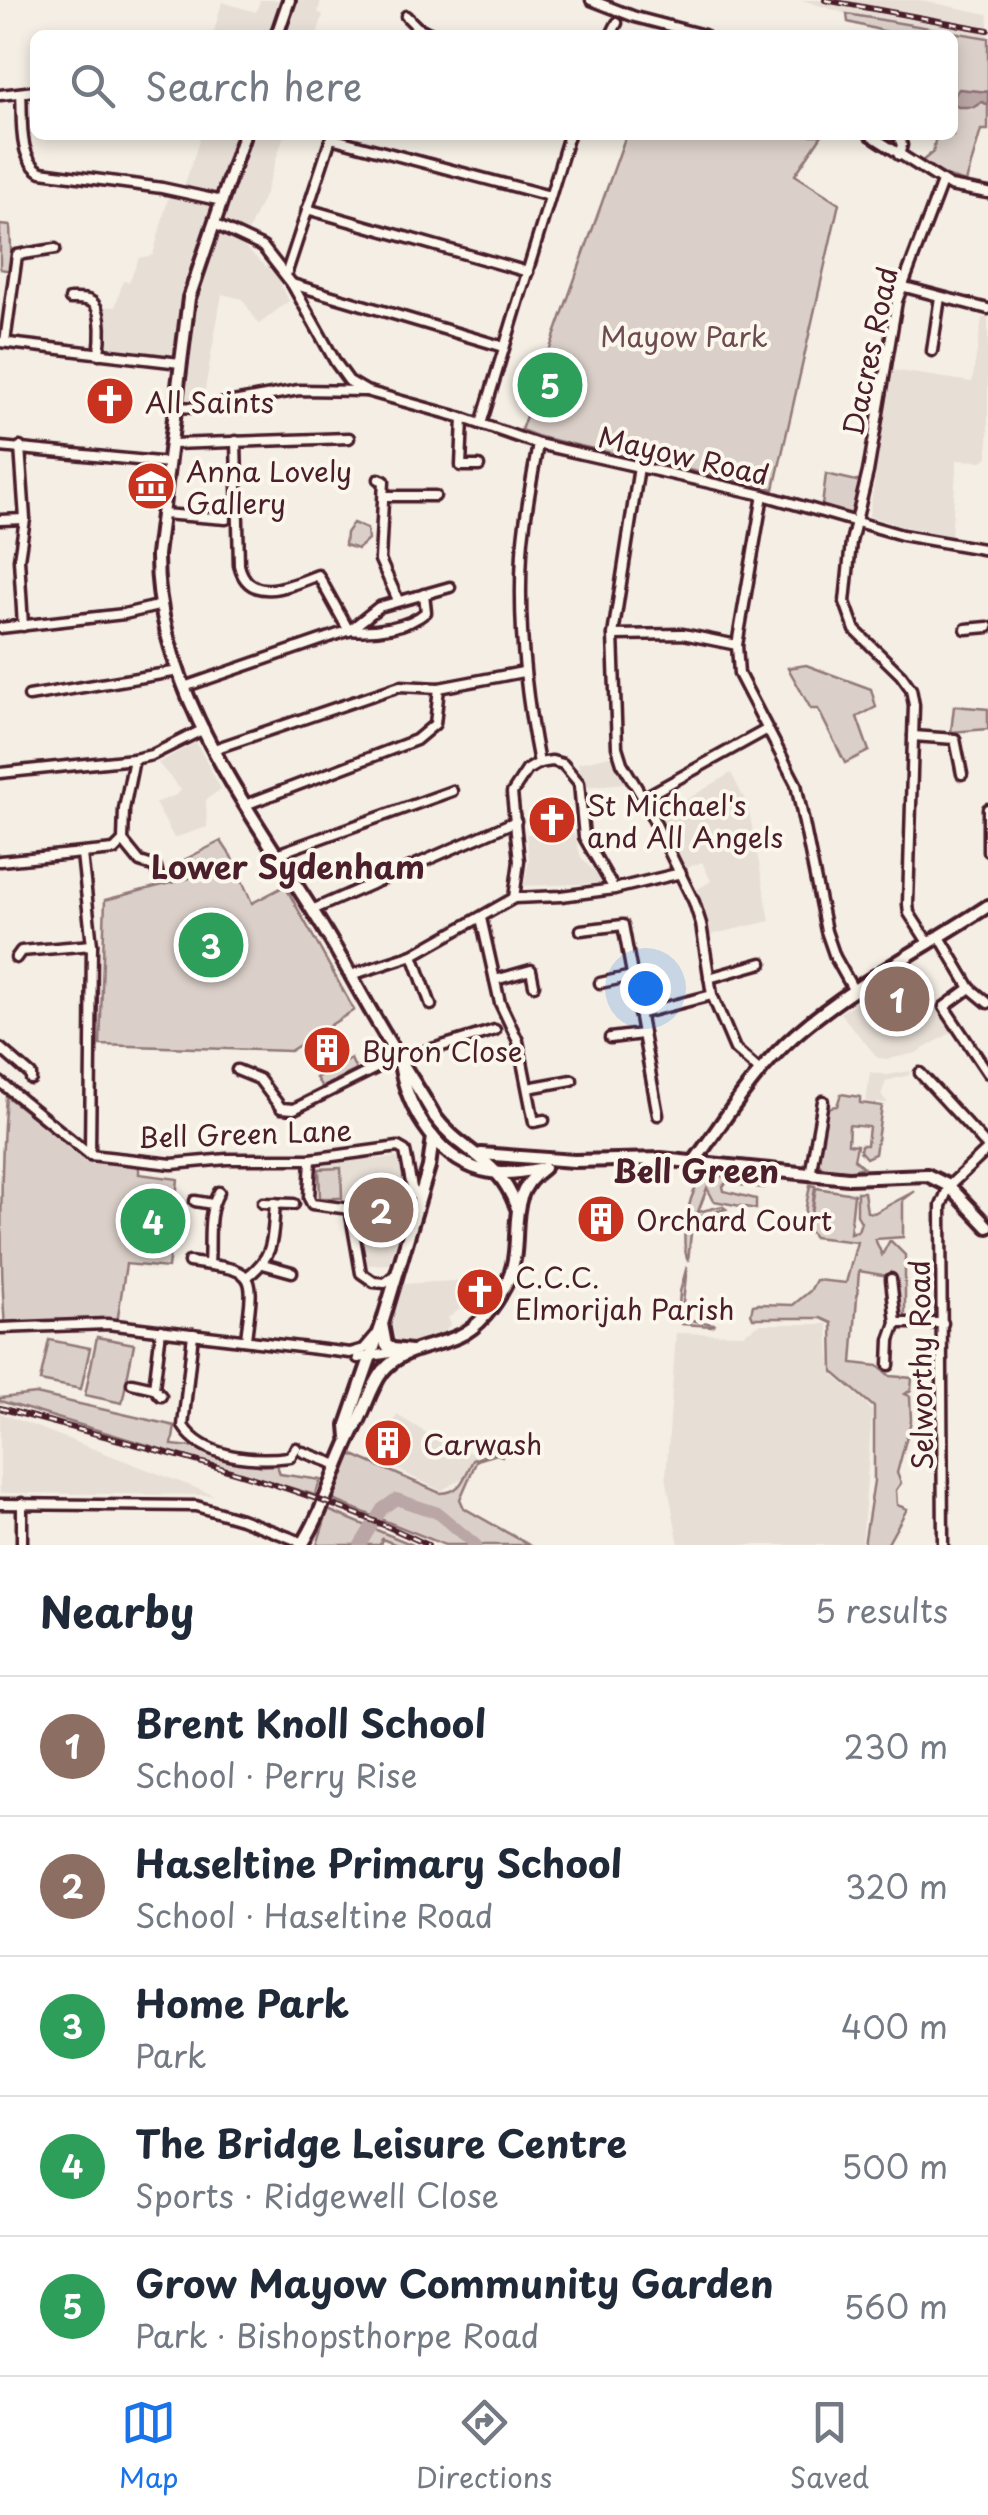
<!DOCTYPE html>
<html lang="en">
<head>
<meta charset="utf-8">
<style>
  :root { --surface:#fff; --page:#f6f6f7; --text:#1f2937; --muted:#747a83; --line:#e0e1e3; --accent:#1a73e8 }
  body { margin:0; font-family:"Playpen Sans",sans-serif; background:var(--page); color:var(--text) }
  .you { position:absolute; left:645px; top:988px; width:35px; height:35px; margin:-25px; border:8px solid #fff; border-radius:50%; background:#1a73e8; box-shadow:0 0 0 15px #1a73e833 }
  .badge { display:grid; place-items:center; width:65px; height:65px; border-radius:50%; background:var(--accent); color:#fff; font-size:32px; font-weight:700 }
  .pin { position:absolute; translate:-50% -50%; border:5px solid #fff; box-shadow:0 2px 10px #0006 }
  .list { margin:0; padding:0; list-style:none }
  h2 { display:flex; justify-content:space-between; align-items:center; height:130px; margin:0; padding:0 40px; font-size:42px }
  h2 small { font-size:32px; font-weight:400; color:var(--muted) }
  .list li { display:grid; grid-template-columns:65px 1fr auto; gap:30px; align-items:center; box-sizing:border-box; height:140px; padding:0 40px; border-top:2px solid var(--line) }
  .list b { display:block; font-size:38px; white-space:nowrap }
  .list p { margin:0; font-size:32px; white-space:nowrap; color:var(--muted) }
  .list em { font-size:32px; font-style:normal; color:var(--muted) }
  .icon { flex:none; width:55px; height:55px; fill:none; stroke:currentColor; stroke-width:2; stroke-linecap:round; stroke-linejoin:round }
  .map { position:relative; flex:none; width:988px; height:1545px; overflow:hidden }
  .search { position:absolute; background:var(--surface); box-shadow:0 5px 15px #0003; left:30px; right:30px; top:30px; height:110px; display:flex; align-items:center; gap:25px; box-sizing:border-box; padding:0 35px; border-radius:15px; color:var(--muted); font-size:38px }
  .sheet { height:830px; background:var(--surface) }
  nav { display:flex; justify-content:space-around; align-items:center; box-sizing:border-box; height:140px; border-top:2px solid var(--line); background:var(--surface); font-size:28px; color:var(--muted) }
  nav a { display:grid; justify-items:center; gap:5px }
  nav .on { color:var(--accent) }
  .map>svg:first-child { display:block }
</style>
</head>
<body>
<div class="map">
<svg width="988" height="1545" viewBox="0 0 988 1545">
  <rect width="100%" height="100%" fill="#f4eee4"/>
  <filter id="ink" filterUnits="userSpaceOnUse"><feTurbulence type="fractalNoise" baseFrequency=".01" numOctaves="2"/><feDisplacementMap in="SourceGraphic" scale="20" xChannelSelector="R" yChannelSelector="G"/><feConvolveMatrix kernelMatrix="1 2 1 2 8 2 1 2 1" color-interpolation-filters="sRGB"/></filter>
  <g filter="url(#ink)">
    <g fill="#e7dfd6">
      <path d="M260,0H321L318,12L323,15L317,35H213L222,2L256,12Z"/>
      <path d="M802,0H919L988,14V38L847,14Z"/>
      <path d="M201,135H284L266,191L242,245L277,276L289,301L259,324L242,299L222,294L202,406L178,405L182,361L106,352L100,306L115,307L123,281L129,282L139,258L153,255L169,195L180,198Z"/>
      <path d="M982,318H988V457L982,461L957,460L951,536L901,526L869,516L892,370L972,382Z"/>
      <path d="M196,742L221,789L206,800L207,827L174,838L155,803L176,795L181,790L158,763Z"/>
      <path d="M615,755L625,783L583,787L578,763Z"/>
      <path d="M731,773L748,806L770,921L706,936L693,892L711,881L702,862L682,870L659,816Z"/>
      <path d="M526,834H574L581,857L604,883L524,886L529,859Z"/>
      <path d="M912,964L956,1030L916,1053L889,1059L878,1058L840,1013Z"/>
      <path d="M910,1071L909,1075L886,1081L881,1095L888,1103H866L870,1072L887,1075Z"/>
      <path d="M400,1158L407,1196L390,1264L365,1265L357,1198L317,1199L318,1167L360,1159Z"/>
      <path d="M470,1280L477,1295L470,1298L471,1301L448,1318L451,1323L442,1335L397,1345L392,1325L402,1284Z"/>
      <path d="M760,1324H828L831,1373L867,1404L872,1412L862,1545H679L666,1477L676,1333L743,1334Z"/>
      <path d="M0,1413L214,1495L0,1493Z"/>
      <path d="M397,1415L433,1437L479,1456L473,1460L466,1476L441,1491L374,1458Z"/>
    </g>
    <g fill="#dbd0c9" stroke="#92787a" stroke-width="2.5">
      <path d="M847,14L988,38V130H981L966,182L949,177L921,162L933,152L936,135H953V35H899L848,22Z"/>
      <path d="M626,135H822L795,175L839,203L774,489L540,437L521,430Z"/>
      <path d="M0,225L10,226L12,271L0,269Z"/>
      <path d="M826,474L861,482L853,516L822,506Z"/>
      <path d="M353,523L367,529L368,540L358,549L345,545L346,533Z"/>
      <path d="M806,665L871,689L876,707L857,717L869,751L845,763L818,709H811L788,668Z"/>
      <path d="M954,706L988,709V729L951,732Z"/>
      <path d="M221,841L231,856L252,903L285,886L354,1010L290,1051L100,1045L105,900L190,878L184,860Z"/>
      <path d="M351,1059L356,1070L322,1087L316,1078Z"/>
      <path d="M841,1094L860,1097V1103L882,1106L875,1154L866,1158L860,1151L861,1145H867L869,1127L849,1125L848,1144L857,1145L854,1159L863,1167L850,1171L823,1168L816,1160L825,1108L837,1106Z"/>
      <path d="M6,1096L87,1159L139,1166V1174L178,1179L168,1268L126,1264L116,1329L5,1328C0,1258 0,1167 6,1096Z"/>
      <path d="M341,1168L342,1198H320L319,1169Z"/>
      <path d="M712,1176L768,1179L769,1185L764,1188L726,1183L723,1186L724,1191L756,1199V1209L714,1201L707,1188L698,1212L722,1206L726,1209L703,1215L691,1233L688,1261C680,1241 687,1200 699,1182Z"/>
      <path d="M810,1185L815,1186L810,1225L816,1188L854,1194L850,1233L858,1231L861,1222L857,1215V1192H864L867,1212L874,1213L915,1191L903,1200V1237L875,1239L882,1255L890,1240L905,1255V1316L902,1318L895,1305L894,1277L859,1271L852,1363L878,1366L890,1376L912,1378L911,1390L905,1394L910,1396L911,1421L897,1473L901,1483L896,1490L897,1505L907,1509L887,1545H864L874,1481V1407L833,1372L832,1323L821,1318H753L751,1313L753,1305L758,1304L793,1305L810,1291L816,1280L846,1283L857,1242L814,1237C799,1222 807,1205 810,1185Z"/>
      <path d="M687,1266L683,1303L689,1304L691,1320L714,1324L712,1326L682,1324L678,1319L680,1292Z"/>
      <path d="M97,1337L134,1344L122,1403L85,1395Z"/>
      <path d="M49,1340L90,1348L81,1389L40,1381Z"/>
      <path d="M36,1394L175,1426L172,1445L192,1447L261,1466L277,1465L280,1474L321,1480L315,1495L0,1401V1398Z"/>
      <path d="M501,1449L504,1451L502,1456L497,1454L477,1460L460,1499L464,1508L529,1545H445L333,1500L351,1454L440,1493C462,1493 464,1477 473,1460Z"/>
      <path d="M328,1510L413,1545H397L382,1539L380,1545H317Z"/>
    </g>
    <path fill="#baa7a5" stroke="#8d7174" stroke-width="2.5" d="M959,89L988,92V105L982,102L974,107H958L953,103V96Z"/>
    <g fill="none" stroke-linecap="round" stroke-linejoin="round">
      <path stroke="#baa7a5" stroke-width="12" d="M360,1545L382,1509L396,1499L438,1513L476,1545"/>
      <g stroke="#4a1f2b" stroke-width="15">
        <g id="minor">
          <path d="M591,0L635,17L704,35"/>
          <path d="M406,16L417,27L423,30"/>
          <path d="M421,35L423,30L434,35"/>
          <path d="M611,35L617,23"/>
          <path d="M21,93C23,118 17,158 41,172L162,188L222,201"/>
          <path d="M0,95L35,91"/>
          <path d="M870,135L950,186L988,193"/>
          <path d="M898,135L902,145L899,155"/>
          <path d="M331,138L550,196"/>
          <path d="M307,209L528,272"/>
          <path d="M214,224L263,247L292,284L336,363L349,381L366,391L463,418L538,444L763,495L902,535L988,550"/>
          <path d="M286,275L332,135"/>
          <path d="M292,284L504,347"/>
          <path d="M901,286L988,309"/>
          <path d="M70,299C78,299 89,298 94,304C103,314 101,341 99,354"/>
          <path d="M0,342L180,363"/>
          <path d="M5,342L17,255L55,249"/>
          <path d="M932,351L940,297"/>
          <path d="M176,407L199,408L299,390L364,391"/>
          <path d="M463,418L461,466H479"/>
          <path d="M481,424L569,135"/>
          <path d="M236,441L239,565C249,606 292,585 318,575L349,631"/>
          <path d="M172,444L349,438"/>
          <path d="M538,444C532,480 524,517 522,553C518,624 525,693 539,763"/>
          <path d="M0,447L169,463"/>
          <path d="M20,447L25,519L19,559L23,626"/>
          <path d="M639,467L613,635L617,747L622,763L643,798L694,902L701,924L712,995L735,1049L761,1072"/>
          <path d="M379,479L384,481L380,560L398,600"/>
          <path d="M763,495L737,645L739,674L796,784L826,931L835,957L854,991"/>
          <path d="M384,496H435"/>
          <path d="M163,514L226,519"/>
          <path d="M0,520L25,519"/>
          <path d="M424,594L426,612C408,628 374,632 350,630L379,607L450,587"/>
          <path d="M0,628L124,614L162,605"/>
          <path d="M966,629L988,627"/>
          <path d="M613,635L683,634L737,645"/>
          <path d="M184,687L350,630"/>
          <path d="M29,696L179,671"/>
          <path d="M913,736L955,739L962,774"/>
          <path d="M214,749L400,686L439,688"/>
          <path d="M134,759L152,755L204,729"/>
          <path d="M0,773L134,759L124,809L123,841L114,850L0,861"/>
          <path d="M643,798L766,730"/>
          <path d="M245,805L416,740L435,724L439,688L523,672"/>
          <path d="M988,809V851"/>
          <path d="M123,841L140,862L156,867L158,875"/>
          <path d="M82,854L92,945L90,1155"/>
          <path d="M274,855L452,791"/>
          <path d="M514,898L519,861L512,793L527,770L539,763L552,761L563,764L579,783L584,837L614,889"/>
          <path d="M312,910L516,821"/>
          <path d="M481,918L500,1003L518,1041L534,1122L544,1120"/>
          <path d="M581,930L623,925L658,1115"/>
          <path d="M940,937L970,988L988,1003"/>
          <path d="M929,944L909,913L908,904L914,705L911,689L901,675L855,630L845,602L851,542L868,472L897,301L942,182"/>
          <path d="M413,955L431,1005"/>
          <path d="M16,958L21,951L92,945"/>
          <path d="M351,975L413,955L514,898L561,896L614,889L681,873"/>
          <path d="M709,978L762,963"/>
          <path d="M495,980L531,970L534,985"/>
          <path d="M600,983L632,976"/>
          <path d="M970,988L944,1007L988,1073"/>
          <path d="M639,1014L712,995"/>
          <path d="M610,1038L642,1034"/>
          <path d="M0,1048L31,1075V1079"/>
          <path d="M237,1070L259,1079L281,1108L294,1109L386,1063L495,1030"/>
          <path d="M920,1073L988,1147"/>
          <path d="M0,1082L90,1155L172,1164L227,1159H311L398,1147L405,1151L412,1188L419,1200"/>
          <path d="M528,1088L572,1080"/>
          <path d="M311,1159L309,1198L312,1204L350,1209L361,1273L374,1282L385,1283L395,1275"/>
          <path d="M810,1175L823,1101"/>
          <path d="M195,1201L212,1204"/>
          <path d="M263,1203L294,1204"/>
          <path d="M189,1262C260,1271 254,1271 246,1339"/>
          <path d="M209,1264C211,1239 206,1214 219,1192"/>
          <path d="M263,1264L292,1272"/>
          <path d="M248,1276C276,1255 272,1236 275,1203"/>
          <path d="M896,1323H943"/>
          <path d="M0,1328L107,1324L350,1353L364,1349L375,1336"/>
          <path d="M193,1334L183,1426C204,1459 255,1461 290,1457L296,1448"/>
          <path d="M358,1358L397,1352"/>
          <path d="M889,1365L890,1340L896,1323L891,1279"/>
          <path d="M132,1383L154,1388L161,1396"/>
          <path d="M154,1388L161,1330"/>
          <path d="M303,1452L338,1465"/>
          <path d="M22,1503V1545"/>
          <path d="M0,1504L196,1506L241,1519L304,1543"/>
          <path d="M943,1545L941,1206L949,1186L988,1149"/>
        </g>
      </g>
      <g stroke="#4a1f2b" stroke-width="18">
        <g id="major">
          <path d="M277,35L289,0"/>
          <path d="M244,135L189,298L157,555C156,686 247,807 314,913C344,960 369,1011 399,1058C411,1078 424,1097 435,1117C463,1154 498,1157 516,1206"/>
          <path d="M400,1064C408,1111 440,1164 491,1172C507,1175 524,1171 539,1169"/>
          <path d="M481,1154L574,1161L661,1159L848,1178L927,1175L949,1186L988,1227"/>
          <path d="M693,1163C725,1120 754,1071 795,1035C852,985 924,948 988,906"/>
          <path d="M382,1324L386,1345L393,1349L411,1351"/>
          <path d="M348,1437L347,1425L382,1324L429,1167L433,1137"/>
          <path d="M302,1545C325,1509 336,1464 356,1426C366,1408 370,1388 383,1371C403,1347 433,1348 459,1336C479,1327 495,1306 505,1286C529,1242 499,1200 544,1168"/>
        </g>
      </g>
      <use href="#minor" stroke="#fbf7ec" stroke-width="8"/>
      <use href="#major" stroke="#fbf7ec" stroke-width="10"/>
      <g stroke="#4a1f2b" stroke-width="6">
        <g id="rail">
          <path d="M825,0L988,30"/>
          <path d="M0,1408C146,1449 291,1479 428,1545"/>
        </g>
      </g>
      <use href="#rail" stroke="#fbf7ec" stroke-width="2.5" stroke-dasharray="8" stroke-linecap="butt"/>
    </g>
  </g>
  <defs>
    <g id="church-disc" transform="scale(2.5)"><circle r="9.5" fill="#c8321e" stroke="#fbf7ec"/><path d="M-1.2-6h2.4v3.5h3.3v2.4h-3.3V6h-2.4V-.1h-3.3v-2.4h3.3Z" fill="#fff"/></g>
    <g id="museum-disc" transform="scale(2.5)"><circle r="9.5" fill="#c8321e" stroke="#fbf7ec"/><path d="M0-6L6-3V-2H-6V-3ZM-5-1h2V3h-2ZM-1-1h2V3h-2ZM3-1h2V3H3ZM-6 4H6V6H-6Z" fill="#fff"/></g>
    <g id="building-disc" transform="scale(2.5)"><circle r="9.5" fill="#c8321e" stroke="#fbf7ec"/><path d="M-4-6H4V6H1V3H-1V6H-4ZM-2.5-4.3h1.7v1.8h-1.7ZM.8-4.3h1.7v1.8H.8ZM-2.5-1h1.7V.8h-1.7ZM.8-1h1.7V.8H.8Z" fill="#fff"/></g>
  </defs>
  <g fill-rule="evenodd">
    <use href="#church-disc" x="110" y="401"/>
    <use href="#museum-disc" x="151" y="486"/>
    <use href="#church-disc" x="552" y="820"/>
    <use href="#building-disc" x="327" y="1050"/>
    <use href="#building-disc" x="601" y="1219"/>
    <use href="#church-disc" x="480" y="1292"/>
    <use href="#building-disc" x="388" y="1443"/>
  </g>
  <g text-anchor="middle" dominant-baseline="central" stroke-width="8" stroke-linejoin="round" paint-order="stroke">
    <g font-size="28" fill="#6e4b52" stroke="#fbf7ec">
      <text x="684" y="335">Mayow Park</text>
    </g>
    <g font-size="28" fill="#4a1f2b" stroke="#fbf7ec">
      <text transform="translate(869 351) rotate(-78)">Dacres Road</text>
      <text transform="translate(684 455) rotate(13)">Mayow Road</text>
      <text transform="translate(245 1133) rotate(-2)">Bell Green Lane</text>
      <text transform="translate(920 1365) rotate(-91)">Selworthy Road</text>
    </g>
    <g font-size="28" fill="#4a1f2b" stroke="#fbf7ec" text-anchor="start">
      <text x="145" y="401">All Saints</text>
      <text x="186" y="470">Anna Lovely<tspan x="186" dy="32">Gallery</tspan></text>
      <text x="587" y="804">St Michael's<tspan x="587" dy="32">and All Angels</tspan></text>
      <text x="362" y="1050">Byron Close</text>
      <text x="636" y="1219">Orchard Court</text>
      <text x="515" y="1276">C.C.C.<tspan x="515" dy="32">Elmorijah Parish</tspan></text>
      <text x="423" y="1443">Carwash</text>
    </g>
    <g font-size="32" font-weight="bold" fill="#4a1f2b" stroke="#fbf7ec">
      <text x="288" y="866">Lower Sydenham</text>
      <text x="696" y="1170">Bell Green</text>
    </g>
  </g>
</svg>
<div class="you"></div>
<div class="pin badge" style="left:897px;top:999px;background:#8d6e63">1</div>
<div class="pin badge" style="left:381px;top:1210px;background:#8d6e63">2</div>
<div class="pin badge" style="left:211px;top:945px;background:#2e9e5b">3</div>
<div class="pin badge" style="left:153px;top:1221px;background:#2e9e5b">4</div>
<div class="pin badge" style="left:550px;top:385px;background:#2e9e5b">5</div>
<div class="search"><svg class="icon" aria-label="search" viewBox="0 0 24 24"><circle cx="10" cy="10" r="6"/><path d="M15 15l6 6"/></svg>Search here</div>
</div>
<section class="sheet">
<h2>Nearby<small>5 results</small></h2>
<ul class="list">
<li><span class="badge" style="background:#8d6e63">1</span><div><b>Brent Knoll School</b><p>School · Perry Rise</p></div><em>230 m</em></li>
<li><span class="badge" style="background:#8d6e63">2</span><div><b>Haseltine Primary School</b><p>School · Haseltine Road</p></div><em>320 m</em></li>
<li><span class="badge" style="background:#2e9e5b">3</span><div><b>Home Park</b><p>Park</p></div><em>400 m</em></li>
<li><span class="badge" style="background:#2e9e5b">4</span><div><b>The Bridge Leisure Centre</b><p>Sports · Ridgewell Close</p></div><em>500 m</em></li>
<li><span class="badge" style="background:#2e9e5b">5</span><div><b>Grow Mayow Community Garden</b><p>Park · Bishopsthorpe Road</p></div><em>560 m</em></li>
</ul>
</section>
<nav>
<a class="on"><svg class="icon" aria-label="map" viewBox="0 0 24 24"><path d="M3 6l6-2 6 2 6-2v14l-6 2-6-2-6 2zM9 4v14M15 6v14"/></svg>Map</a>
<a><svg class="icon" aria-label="directions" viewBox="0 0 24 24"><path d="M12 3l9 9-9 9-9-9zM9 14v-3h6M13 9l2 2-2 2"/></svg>Directions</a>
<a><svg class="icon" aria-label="saved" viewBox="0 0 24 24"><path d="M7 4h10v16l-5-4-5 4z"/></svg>Saved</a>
</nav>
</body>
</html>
